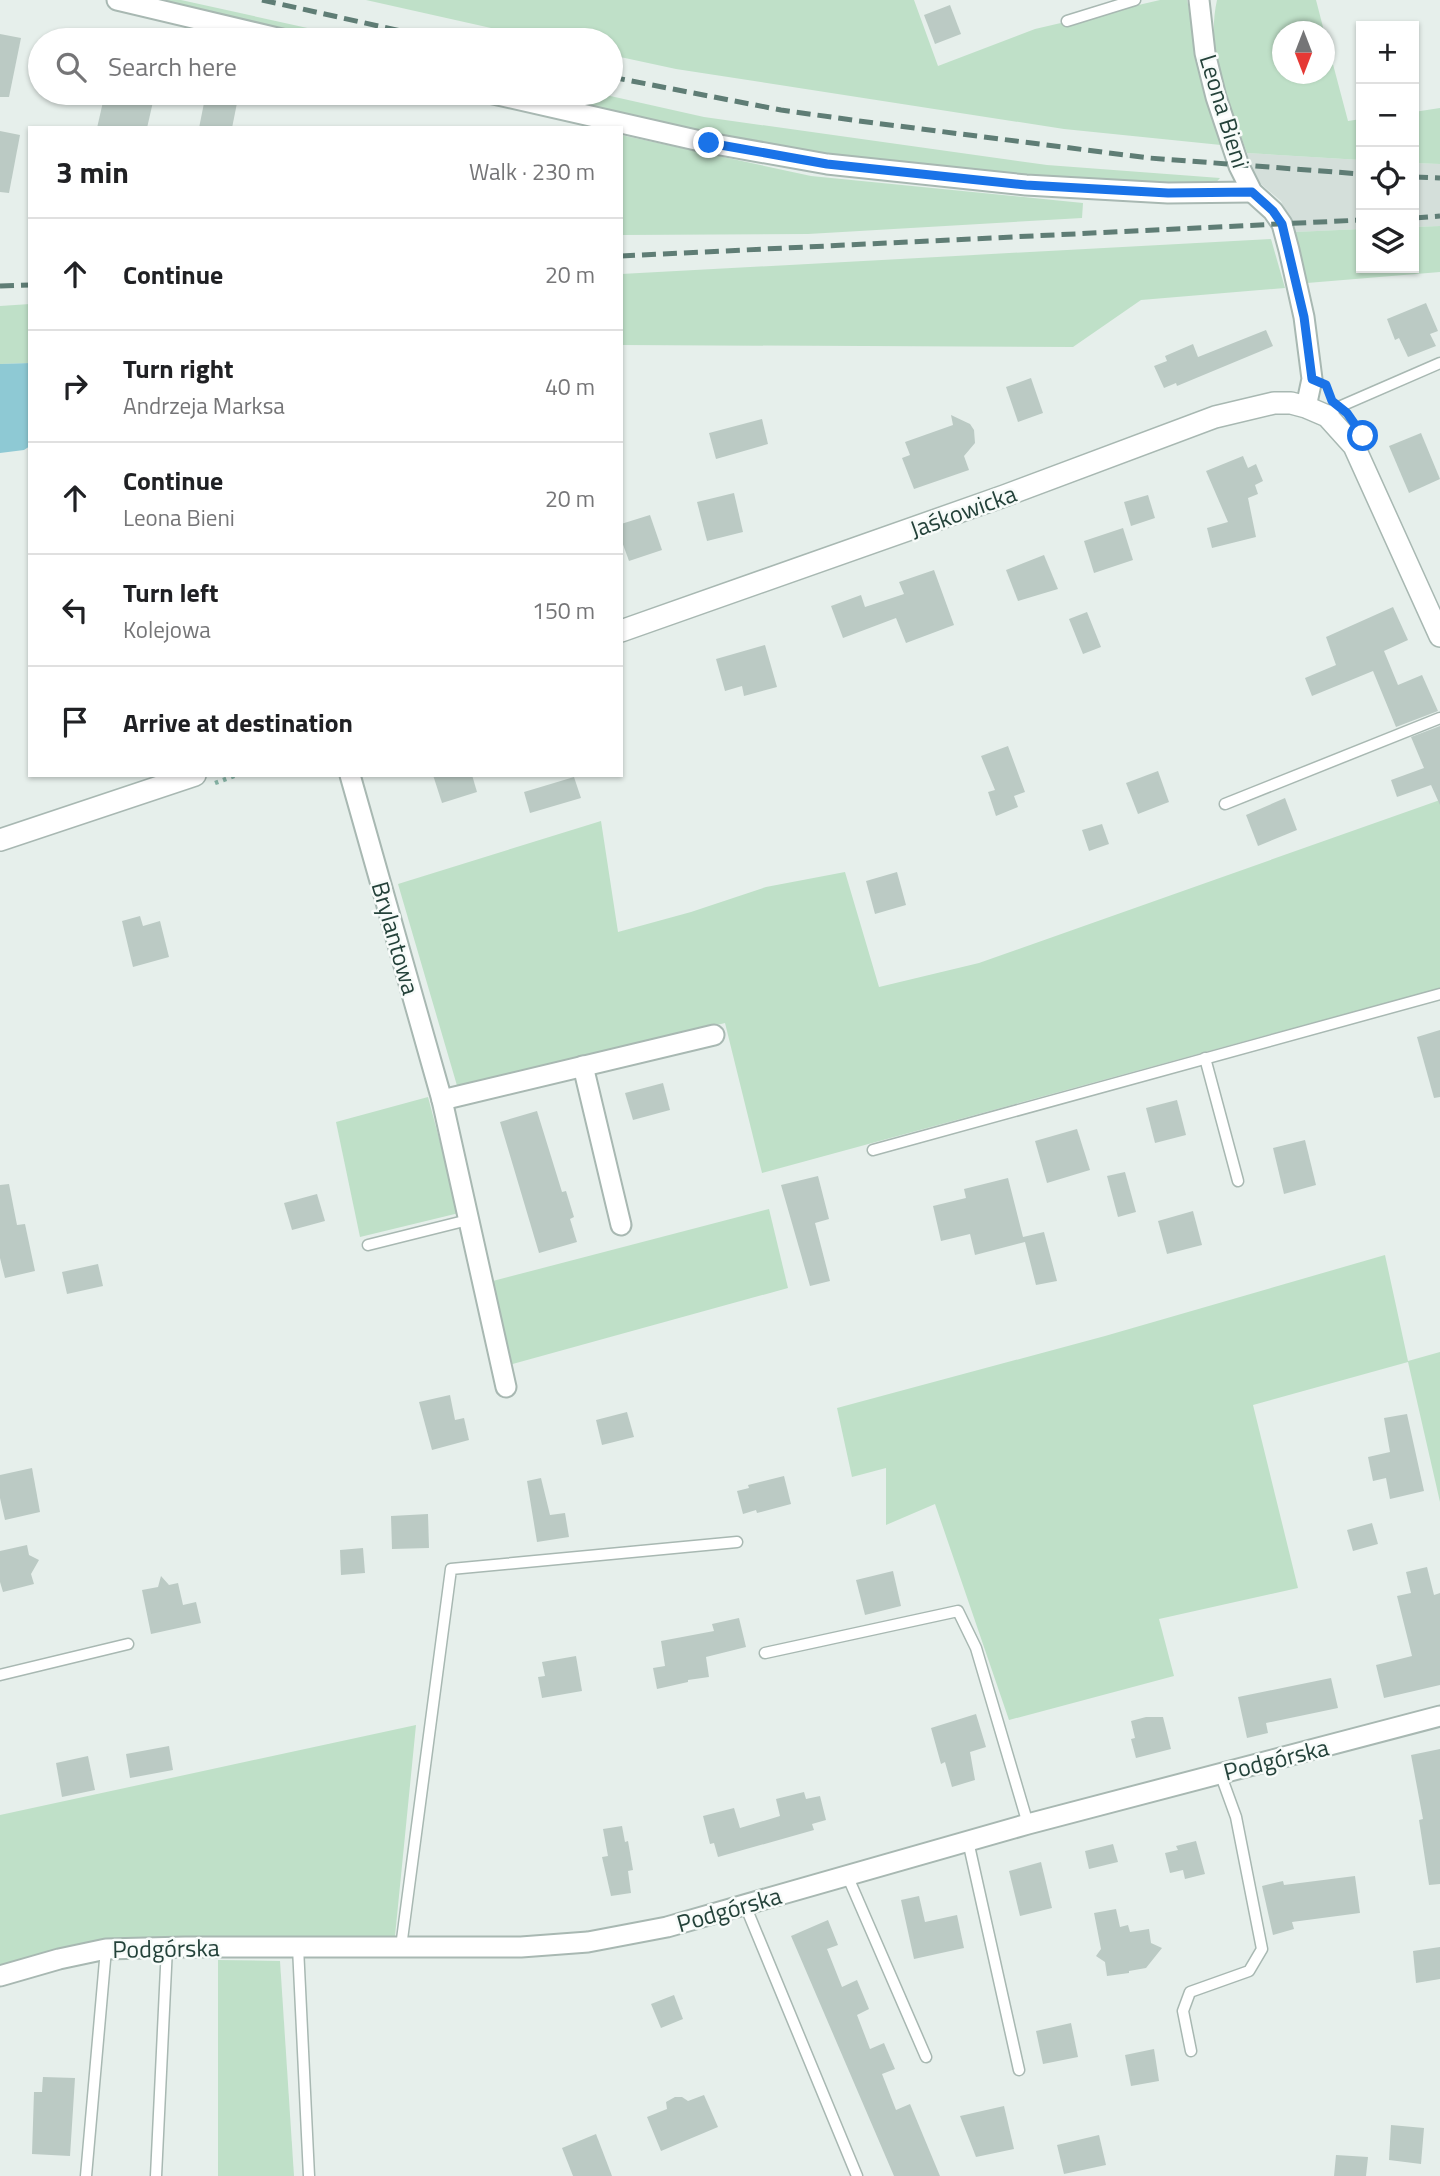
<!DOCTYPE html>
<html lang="en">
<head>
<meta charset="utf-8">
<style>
  :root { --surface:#fff; --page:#f2f2f2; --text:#202124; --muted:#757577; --line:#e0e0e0 }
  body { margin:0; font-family:"Titillium Web",sans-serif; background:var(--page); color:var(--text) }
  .controls { position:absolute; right:21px; top:21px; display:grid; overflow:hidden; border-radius:0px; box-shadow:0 2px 5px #0004 }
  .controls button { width:63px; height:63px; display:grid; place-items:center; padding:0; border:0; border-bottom:2px solid var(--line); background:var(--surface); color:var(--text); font:35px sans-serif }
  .compass { position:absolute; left:1272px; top:21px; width:63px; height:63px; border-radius:50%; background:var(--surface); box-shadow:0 2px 5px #0004; rotate:180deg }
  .stop { position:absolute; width:21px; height:21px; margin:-16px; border:5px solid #1a73e8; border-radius:50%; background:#fff }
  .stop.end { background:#1a73e8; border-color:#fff; box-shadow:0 2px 7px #0008 }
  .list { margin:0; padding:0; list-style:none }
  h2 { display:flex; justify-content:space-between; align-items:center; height:91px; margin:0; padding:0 28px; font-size:30px }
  h2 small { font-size:23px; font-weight:400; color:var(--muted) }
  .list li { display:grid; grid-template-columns:46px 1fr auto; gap:21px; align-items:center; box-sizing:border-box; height:112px; padding:0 28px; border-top:2px solid var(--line) }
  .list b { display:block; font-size:26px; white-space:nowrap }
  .list p { margin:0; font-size:23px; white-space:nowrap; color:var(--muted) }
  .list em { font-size:23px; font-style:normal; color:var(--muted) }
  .icon { flex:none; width:38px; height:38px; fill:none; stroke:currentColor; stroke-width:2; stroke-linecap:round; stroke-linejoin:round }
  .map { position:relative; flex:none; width:1440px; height:2176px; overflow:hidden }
  .search { position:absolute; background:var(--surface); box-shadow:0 2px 5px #0004; left:28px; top:28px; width:595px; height:77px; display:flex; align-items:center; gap:18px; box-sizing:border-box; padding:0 24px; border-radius:38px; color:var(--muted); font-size:26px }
  .panel { position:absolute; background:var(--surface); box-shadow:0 2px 5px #0004; left:28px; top:126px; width:595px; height:651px; border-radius:0px }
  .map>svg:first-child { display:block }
</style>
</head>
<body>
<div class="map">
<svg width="1440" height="2176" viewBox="0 0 1440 2176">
  <rect width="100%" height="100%" fill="#e6efeb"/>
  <g fill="#d4dfda">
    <path d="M1247,153L1361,160V229L1295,232L1281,201L1255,179Z"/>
    <path d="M1414,163L1440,164V226L1414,227Z"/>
  </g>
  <g fill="#bfe0c8">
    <path d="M146,0H181L362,40H310Z"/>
    <path d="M366,0H914L938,66L1035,29L1160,0H1187L1221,145L1064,129L676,69L611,55V40H545Z"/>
    <path d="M1217,0H1316L1324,31L1282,32V74H1324L1325,34L1348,121L1361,119V160L1247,153C1230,103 1205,53 1217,0Z"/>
    <path d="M524,93H597L704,117L1047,165L1220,178L1213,186L1035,178L914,163L763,147Z"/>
    <path d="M1440,108V164L1414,163V112Z"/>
    <path d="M621,135L811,176L1083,203L1082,218L808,234L621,235Z"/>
    <path d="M1440,226V272L1307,283L1295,232L1361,229V268H1414V227Z"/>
    <path d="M1271,239L1285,288L1141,300L1073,347L621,345V274Z"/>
    <path d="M30,304V363L0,364V306Z"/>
    <path d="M1440,800V988L762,1173L725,1023L458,1089L398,884L601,821L618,932L691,912L766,887L845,872L879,987L979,963Z"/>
    <path d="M428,1097L459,1213L360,1237L336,1122Z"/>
    <path d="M769,1209L788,1288L509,1365L489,1282Z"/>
    <path d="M1385,1255L1408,1361L1440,1352V1502L1408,1362L1253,1405L1298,1588L1159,1619L1174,1676L1009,1720L935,1504L886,1525V1468L852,1477L837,1408L1105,1336Z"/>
    <path d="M416,1725L395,1936L96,1940L0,1967V1815Z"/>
    <path d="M218,1960L280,1961L294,2176H218Z"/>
  </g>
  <path fill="#8ec9d4" d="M30,363V446L24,450L0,453V364Z"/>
  <g fill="#bbcac4">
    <path d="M950,5L961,34L935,44L924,15Z"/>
    <path d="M0,34L21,38L9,97H0Z"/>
    <path d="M105,93H155L147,128H97Z"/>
    <path d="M206,93H239L232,128H199Z"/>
    <path d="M0,131L20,135L9,193L0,192Z"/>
    <path d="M1426,303L1438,331L1430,334L1436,346L1408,357L1399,338L1395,340L1387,319Z"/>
    <path d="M1266,330L1273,346L1177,386L1176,383L1164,388L1154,366L1167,361L1165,356L1193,344L1198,357Z"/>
    <path d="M1031,378L1043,413L1018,422L1006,387Z"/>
    <path d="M951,415L970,424L974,430L975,443L964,456L969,470L914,489L902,458L910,455L905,442L953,425Z"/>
    <path d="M762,419L768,444L716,459L709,433Z"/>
    <path d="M1421,433L1440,479L1409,493L1389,446Z"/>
    <path d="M1243,456L1248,468L1256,464L1263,481L1255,485L1258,494L1248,498L1256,537L1212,548L1207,528L1228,522L1206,471Z"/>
    <path d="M734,493L743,532L707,541L697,502Z"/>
    <path d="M1148,495L1155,518L1131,526L1124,502Z"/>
    <path d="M650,515L662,550L629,561L621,539V524Z"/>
    <path d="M1123,528L1133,560L1094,573L1084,541Z"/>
    <path d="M1044,555L1058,589L1018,601L1006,570Z"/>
    <path d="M934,570L954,625L906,643L896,618L843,638L831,606L861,595L865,607L904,594L899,582Z"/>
    <path d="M1393,607L1408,640L1384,651L1398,685L1422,675L1438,711L1396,727L1373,671L1312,696L1305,678L1336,665L1326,637Z"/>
    <path d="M1087,612L1101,647L1083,654L1069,619Z"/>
    <path d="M765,645L777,687L744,696L742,686L725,691L716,659Z"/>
    <path d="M1440,726V805L1431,785L1397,797L1391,780L1424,768L1411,737Z"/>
    <path d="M1008,746L1025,792L1014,796L1018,807L996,816L988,792L995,790L981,756Z"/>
    <path d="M1158,771L1169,802L1138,814L1126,783Z"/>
    <path d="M433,775H472L477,792L442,803Z"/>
    <path d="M574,777L581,798L530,813L524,792Z"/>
    <path d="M1285,798L1297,830L1258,846L1246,815Z"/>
    <path d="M1102,824L1109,844L1089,851L1082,830Z"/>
    <path d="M897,872L906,905L875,914L866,881Z"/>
    <path d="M140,916L143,926L160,921L169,957L133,967L122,921Z"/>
    <path d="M1440,1030V1097L1434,1098L1417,1037Z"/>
    <path d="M663,1083L670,1110L633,1120L625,1093Z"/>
    <path d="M1177,1100L1186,1135L1155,1143L1146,1108Z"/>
    <path d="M537,1111L562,1192L566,1191L574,1217L570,1219L577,1242L539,1253L500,1122Z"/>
    <path d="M1077,1129L1090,1170L1047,1183L1035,1141Z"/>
    <path d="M1305,1140L1316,1185L1284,1194L1273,1148Z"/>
    <path d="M1125,1172L1136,1212L1118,1217L1107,1176Z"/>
    <path d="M818,1176L829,1219L815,1223L830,1281L810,1286L781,1185Z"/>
    <path d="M1008,1178L1023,1237L1044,1232L1057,1281L1036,1285L1025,1242L975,1255L970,1234L941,1241L933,1206L966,1198L964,1189Z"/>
    <path d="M9,1184L17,1225L25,1224L35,1271L5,1278L0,1258V1185Z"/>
    <path d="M317,1194L325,1221L292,1230L284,1203Z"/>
    <path d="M1193,1211L1202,1245L1167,1254L1158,1221Z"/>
    <path d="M98,1264L103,1286L67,1294L62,1272Z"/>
    <path d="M450,1395L455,1420L464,1418L469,1440L432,1450L419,1402Z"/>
    <path d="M627,1412L634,1437L602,1445L596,1420Z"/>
    <path d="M1407,1414L1424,1491L1390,1499L1386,1478L1373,1481L1368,1457L1390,1452L1384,1418Z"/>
    <path d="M32,1468L40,1512L5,1520L0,1498V1475Z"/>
    <path d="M784,1476L791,1504L757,1513L756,1510L743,1514L737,1491L749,1488L748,1485Z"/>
    <path d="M541,1478L550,1515L565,1513L569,1537L537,1542L527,1481Z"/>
    <path d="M428,1514L429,1548L392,1549L391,1516Z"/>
    <path d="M1372,1523L1378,1544L1353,1551L1347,1530Z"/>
    <path d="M27,1545L29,1555L39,1560L31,1574L34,1584L3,1592L0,1582V1551Z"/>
    <path d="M363,1548L365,1573L341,1575L340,1550Z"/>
    <path d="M1427,1567L1434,1595L1440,1593V1685L1384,1698L1376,1665L1412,1656L1397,1596L1411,1593L1406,1572Z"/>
    <path d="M893,1571L901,1606L865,1615L856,1580Z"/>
    <path d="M161,1576L169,1585L178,1583L183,1605L196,1602L201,1623L151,1634L142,1590L158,1587Z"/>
    <path d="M739,1618L746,1647L706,1657L709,1677L688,1680V1682L657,1689L653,1668L665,1666L661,1641L714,1631L712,1624Z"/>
    <path d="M576,1656L582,1691L542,1698L538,1677L545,1676L542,1662Z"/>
    <path d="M1331,1678L1338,1708L1266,1723L1268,1733L1247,1738L1238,1697Z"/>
    <path d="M976,1714L986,1747L970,1752L975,1780L952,1787L945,1762L941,1764L931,1728Z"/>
    <path d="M1146,1717H1163L1171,1749L1136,1758L1131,1739L1135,1738L1131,1721Z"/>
    <path d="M169,1746L173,1770L130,1778L126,1754Z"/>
    <path d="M1440,1749V1884L1429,1885L1419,1820L1423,1819L1411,1755Z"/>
    <path d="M88,1756L95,1790L62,1797L56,1763Z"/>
    <path d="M804,1792L806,1799L820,1796L826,1820L812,1824L814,1830L718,1857L714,1843L710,1844L703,1816L734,1808L740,1828L780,1816L776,1799Z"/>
    <path d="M622,1826L625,1842L628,1841L633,1870L628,1871L631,1893L611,1896L602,1857L608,1856L603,1829Z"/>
    <path d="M1196,1841L1205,1874L1185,1879L1183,1870L1170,1873L1165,1853L1178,1850L1176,1846Z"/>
    <path d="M1113,1844L1118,1862L1089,1869L1085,1851Z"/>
    <path d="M1041,1862L1052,1908L1020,1916L1009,1871Z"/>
    <path d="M1355,1876L1360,1913L1292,1922L1294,1929L1273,1935L1262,1886L1283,1881L1284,1885Z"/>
    <path d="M919,1896L925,1922L957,1915L964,1948L914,1959L901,1900Z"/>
    <path d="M1116,1909L1120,1927L1128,1925L1130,1932L1149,1929L1151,1943L1162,1948L1146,1968L1129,1971V1973L1107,1976L1105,1962L1096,1956L1101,1949L1094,1913Z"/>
    <path d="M828,1920L838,1945L827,1949L842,1987L857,1980L869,2009L857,2015L870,2049L884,2043L895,2069L882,2074L896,2110L910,2104L940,2176H894L791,1936Z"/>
    <path d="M1440,1947V1979L1416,1983L1413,1951Z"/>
    <path d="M674,1995L683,2019L661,2028L651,2004Z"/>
    <path d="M1071,2023L1078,2057L1043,2064L1036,2031Z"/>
    <path d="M1154,2049L1159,2081L1131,2086L1125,2055Z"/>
    <path d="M43,2077L75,2078L70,2156L32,2154L34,2092H42Z"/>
    <path d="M704,2095L718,2127L661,2151L647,2117L667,2109L666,2102L675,2097H682L688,2101Z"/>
    <path d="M1004,2106L1014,2149L976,2157L960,2116Z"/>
    <path d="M1391,2125L1424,2128L1421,2164L1389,2160Z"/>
    <path d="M596,2134L612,2176H573L562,2148Z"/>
    <path d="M1099,2135L1106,2165L1064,2174L1057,2145Z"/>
    <path d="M1336,2155L1368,2157L1366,2176H1334Z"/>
  </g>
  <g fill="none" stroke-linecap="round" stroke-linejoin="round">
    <g stroke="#a8b8b2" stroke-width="13">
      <g id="service">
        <path d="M1067,21L1135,0"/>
        <path d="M1325,413L1440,363"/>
        <path d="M1225,804L1440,718"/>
        <path d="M1205,1058L1238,1181"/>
        <path d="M873,1150L1440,994"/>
        <path d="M368,1245L468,1220"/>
        <path d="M765,1653L958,1611L976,1648L1028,1824"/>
        <path d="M0,1675L128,1644"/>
        <path d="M968,1841L1019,2070"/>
        <path d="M847,1875L926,2057"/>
        <path d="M745,1905L857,2176"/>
        <path d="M298,1947L309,2176"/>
        <path d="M401,1947L451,1569L737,1542"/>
        <path d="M1191,2051L1183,2011L1190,1992L1249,1971L1262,1949L1236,1817L1220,1773"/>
        <path d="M86,2176L106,1949"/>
        <path d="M156,2176L167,1947"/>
      </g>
    </g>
    <g stroke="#a8b8b2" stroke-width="23">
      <g id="minor">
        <path d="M117,0L286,40"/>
        <path d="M1199,0L1205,53L1216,97L1239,166L1252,192L1273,211L1282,224L1289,250L1304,317L1312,379L1306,407"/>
        <path d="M489,93L709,143L827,164L1026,185L1168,193L1252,192"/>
        <path d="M350,775L442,1100L506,1387"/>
        <path d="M583,1066L621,1225"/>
        <path d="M442,1100L714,1035"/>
        <path d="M0,1976L59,1959L106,1949L185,1947H521L588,1942L667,1927L1028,1824L1440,1716"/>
      </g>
    </g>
    <g stroke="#a8b8b2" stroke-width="24">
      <g id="tertiary">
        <path d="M621,631L1004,496L1215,417L1274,403H1291L1306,407L1327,416L1354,446L1440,636"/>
        <path d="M0,840L195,775"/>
      </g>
    </g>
    <path stroke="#86b3a5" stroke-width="4.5" stroke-dasharray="3.5 5" stroke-linecap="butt" d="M215,783L237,775"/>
    <use href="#service" stroke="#fff" stroke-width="10"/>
    <use href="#minor" stroke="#fff" stroke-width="19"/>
    <use href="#tertiary" stroke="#fff" stroke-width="21"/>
    <g stroke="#5f7d75" stroke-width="5" stroke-dasharray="14 7" stroke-linecap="butt">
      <path d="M262,0L441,40"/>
      <path d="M611,77L781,110L859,121L1149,158L1361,174"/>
      <path d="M1414,177L1440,178"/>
      <path d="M1414,218L1440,216"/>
      <path d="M621,256L1361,220"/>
      <path d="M0,286L30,285"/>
    </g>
  </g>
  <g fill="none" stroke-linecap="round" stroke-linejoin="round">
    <path stroke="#1a73e8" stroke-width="9" d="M709,143L827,164L1026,185L1168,193L1252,192L1273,211L1282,224L1304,317L1312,379L1326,385L1332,401L1347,413L1363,436"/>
  </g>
  <g text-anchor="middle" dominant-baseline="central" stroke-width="5" stroke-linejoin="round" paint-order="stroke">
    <g font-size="24" fill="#24423a" stroke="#f7fbf9">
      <text transform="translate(1225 111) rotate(73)">Leona Bieni</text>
      <text transform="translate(963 511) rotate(-20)">Jaśkowicka</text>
      <text transform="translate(396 938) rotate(74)">Brylantowa</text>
      <text transform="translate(1276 1759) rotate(-14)">Podgórska</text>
      <text transform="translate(729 1909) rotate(-16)">Podgórska</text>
      <text transform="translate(166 1948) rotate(-1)">Podgórska</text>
    </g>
  </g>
</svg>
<div class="controls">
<button>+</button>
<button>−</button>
<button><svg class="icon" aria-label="locate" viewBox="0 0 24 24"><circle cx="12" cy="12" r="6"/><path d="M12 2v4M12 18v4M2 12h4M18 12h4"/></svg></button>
<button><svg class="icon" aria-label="layers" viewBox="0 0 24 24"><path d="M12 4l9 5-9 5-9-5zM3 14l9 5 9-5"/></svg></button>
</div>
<svg class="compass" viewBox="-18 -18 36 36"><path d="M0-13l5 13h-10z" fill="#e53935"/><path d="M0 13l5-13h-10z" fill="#757577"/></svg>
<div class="stop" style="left:1363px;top:436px"></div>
<div class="stop end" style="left:709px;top:143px"></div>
<div class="search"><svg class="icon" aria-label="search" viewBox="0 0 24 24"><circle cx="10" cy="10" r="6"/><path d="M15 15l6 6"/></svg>Search here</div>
<section class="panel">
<h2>3 min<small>Walk · 230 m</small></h2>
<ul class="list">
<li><svg class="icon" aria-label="ahead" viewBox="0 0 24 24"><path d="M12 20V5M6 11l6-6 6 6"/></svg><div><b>Continue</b></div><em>20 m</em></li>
<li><svg class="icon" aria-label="right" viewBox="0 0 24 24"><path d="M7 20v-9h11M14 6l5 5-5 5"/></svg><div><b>Turn right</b><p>Andrzeja Marksa</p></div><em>40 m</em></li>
<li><svg class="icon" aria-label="ahead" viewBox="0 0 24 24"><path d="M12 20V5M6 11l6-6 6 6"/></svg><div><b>Continue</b><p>Leona Bieni</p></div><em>20 m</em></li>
<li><svg class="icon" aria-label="left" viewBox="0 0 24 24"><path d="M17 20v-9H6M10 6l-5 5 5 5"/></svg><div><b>Turn left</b><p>Kolejowa</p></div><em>150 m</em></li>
<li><svg class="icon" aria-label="arrive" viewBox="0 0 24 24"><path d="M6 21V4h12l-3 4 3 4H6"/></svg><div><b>Arrive at destination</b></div></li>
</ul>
</section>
</div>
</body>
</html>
